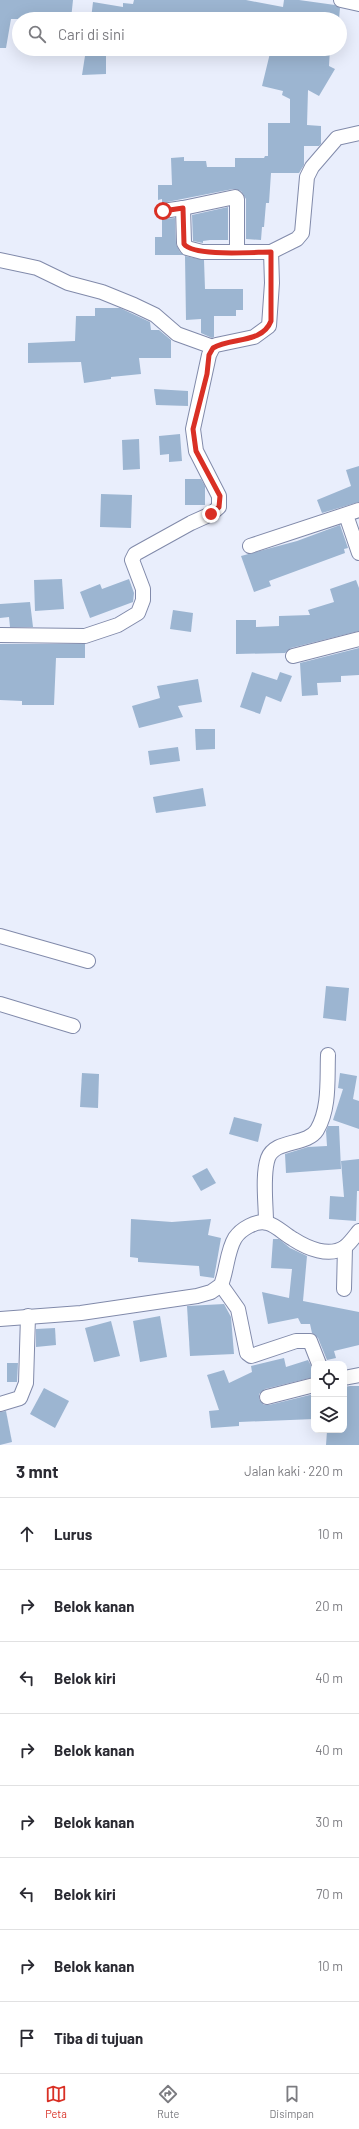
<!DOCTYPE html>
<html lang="id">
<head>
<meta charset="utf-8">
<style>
  :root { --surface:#fff; --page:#f7f7f7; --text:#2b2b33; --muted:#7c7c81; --line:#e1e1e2; --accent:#d93025 }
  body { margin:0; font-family:Barlow,sans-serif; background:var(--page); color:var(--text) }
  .controls { position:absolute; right:12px; bottom:12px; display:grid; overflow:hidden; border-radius:8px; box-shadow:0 4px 16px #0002 }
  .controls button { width:36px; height:36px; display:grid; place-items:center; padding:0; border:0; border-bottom:1px solid var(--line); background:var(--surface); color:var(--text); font:20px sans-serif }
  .stop { position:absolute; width:12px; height:12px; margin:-9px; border:3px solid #d93025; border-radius:50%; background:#fff }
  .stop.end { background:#d93025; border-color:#fff; box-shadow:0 1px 4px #0008 }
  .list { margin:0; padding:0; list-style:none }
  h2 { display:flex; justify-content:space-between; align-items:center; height:52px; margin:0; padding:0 16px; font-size:17px }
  h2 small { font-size:13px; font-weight:400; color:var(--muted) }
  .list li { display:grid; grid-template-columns:26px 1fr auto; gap:12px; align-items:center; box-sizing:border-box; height:72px; padding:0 16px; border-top:1px solid var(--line) }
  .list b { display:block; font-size:15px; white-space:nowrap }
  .list em { font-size:13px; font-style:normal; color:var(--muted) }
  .icon { flex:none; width:22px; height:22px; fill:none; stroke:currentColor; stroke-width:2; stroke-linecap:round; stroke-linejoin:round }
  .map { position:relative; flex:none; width:359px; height:1445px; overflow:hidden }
  .search { position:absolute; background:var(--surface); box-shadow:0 4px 16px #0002; left:12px; right:12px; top:12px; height:44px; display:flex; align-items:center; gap:10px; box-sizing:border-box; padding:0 14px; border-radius:22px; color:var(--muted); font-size:15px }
  .sheet { height:628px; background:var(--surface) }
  nav { display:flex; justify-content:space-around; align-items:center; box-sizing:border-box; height:56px; border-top:1px solid var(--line); background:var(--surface); font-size:11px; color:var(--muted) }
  nav a { display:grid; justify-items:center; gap:2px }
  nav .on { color:var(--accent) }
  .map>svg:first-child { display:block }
</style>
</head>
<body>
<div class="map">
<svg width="359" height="1445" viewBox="0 0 359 1445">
  <rect width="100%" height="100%" fill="#e9eefc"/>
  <g fill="#9cb5d1">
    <path d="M0,0H73L71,19H11L6,48H0Z"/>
    <path d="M134,0H246L283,7L284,0H299L335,5L340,8L339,19H237V18L203,15L202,19H175L157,15L156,19H91L93,2L123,7V3L133,4Z"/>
    <path d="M271,49H330L329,66L335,69L319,96L308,90L307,125L321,126V144L319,146H304V165L299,173H271L269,203H266L264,227H262L261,240L246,239V199L241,191L233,189L162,203V199L158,200V185H172L171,158L184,157V161H206L207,167H235V158H264L265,156H268V123H290V99L282,95L283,91L262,86Z"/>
    <path d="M85,56H106V74L82,75Z"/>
    <path d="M228,207V240H210L203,241V243L193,241L192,215Z"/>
    <path d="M175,218L176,244L180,252L184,255H155V237H162V219Z"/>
    <path d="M185,256L204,260L205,289H243V310H236V316H214V337L212,338L201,333V319L186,320Z"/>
    <path d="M95,308H120L150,322L151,330H159L171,340V358H139L141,374L111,377V379L84,383L81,362L28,363V343L75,341L76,316H95Z"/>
    <path d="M154,389L188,391V406L156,405Z"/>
    <path d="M180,434L182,461L169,462V454L160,455L159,436Z"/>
    <path d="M139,439L140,469L123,470L122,440Z"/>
    <path d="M359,466V502L322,513L317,500L351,486L346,470Z"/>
    <path d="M185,479H201L205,486V505H185Z"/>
    <path d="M101,494L132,495L131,528L100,527Z"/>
    <path d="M340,525L348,548L344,549L345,553L269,581L271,586L254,592L241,556L297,541Z"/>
    <path d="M62,579L64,609L35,611L34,580Z"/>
    <path d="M129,579L134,593L133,602L90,618L80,592L100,584L102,589Z"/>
    <path d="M356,580L359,588V631L291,648L285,653L236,654V620H256V627L279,626V616L310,615L308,610L334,602L330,589Z"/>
    <path d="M30,602L33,627H10L9,617L0,618V604Z"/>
    <path d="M173,610L193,613L191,632L170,629Z"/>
    <path d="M0,644H85V658H56L54,705H22V701L0,700Z"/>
    <path d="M359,648V675L341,676V682L317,683L318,695L302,696L300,663Z"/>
    <path d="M252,672L277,680L280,672L292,676L281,702L266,696L260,714L240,707Z"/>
    <path d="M198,679L202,702L178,706L183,717L139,728L132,706L160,698L157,686Z"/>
    <path d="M195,729H215V749L196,750Z"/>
    <path d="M178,747L180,761L150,765L148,751Z"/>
    <path d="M203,788L206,806L156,813L153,797Z"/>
    <path d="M326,986L349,988L346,1021L323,1018Z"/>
    <path d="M82,1073L99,1074L98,1108L80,1107Z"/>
    <path d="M340,1073L357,1076L353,1099L359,1101V1129L333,1120L343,1089L338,1088Z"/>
    <path d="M234,1117L262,1124L258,1142L229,1134Z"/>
    <path d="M328,1126H339L341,1169L286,1173L285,1154L308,1147L327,1146L326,1131Z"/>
    <path d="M359,1159V1191H357L356,1221L329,1219L330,1196L344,1197L341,1161Z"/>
    <path d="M207,1168L216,1183L201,1191L192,1176Z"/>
    <path d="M131,1219L172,1222L211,1219L208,1235L221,1238L214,1278L200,1276L199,1266L138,1262V1258L130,1257Z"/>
    <path d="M273,1239H279L290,1248L307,1256L303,1301L359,1312V1345L334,1351L336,1358L327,1360L318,1338L312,1333L310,1324H301L298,1318L268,1324L262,1292L289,1298L292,1269L271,1268Z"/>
    <path d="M224,1304L231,1317L234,1354L190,1356L187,1306Z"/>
    <path d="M160,1316L167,1357L140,1362L133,1321Z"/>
    <path d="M111,1321L120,1356L94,1362L85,1328Z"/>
    <path d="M55,1328L56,1345L36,1347V1329Z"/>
    <path d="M284,1358L286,1367L308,1360L314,1371V1377L265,1389L259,1394V1399L264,1405H269L314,1394V1419L239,1422V1426L211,1428L209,1411L219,1410L207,1375L224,1370L229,1383L252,1372L251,1366Z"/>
    <path d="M7,1363H18L17,1382H7Z"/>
    <path d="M350,1386H359V1445H326L327,1431L344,1432V1387Z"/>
    <path d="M44,1388L69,1401L55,1428L30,1414Z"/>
    <path d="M6,1411L12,1442L0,1445V1412Z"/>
  </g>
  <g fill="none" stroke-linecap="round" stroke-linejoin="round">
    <g stroke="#818aaa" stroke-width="16">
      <g id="minor">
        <path d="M341,0L359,4"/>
        <path d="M183,208L184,243L187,248L202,252H271"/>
        <path d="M163,211L183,208L235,197L237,199V251"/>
        <path d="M0,260L37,268L68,283L102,292L134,305L155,315L177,334L213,347"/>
        <path d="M346,515L359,553"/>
        <path d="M250,546L359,510"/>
        <path d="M0,635L85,636L118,625L138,613L143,600V589L132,560L135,554L191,523L211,514L219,507V496L196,451L193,429L209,355L213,347L216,345L254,337L269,326L272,283L271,252L297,239L302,233L307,177L312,167L337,138L359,133"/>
        <path d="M293,656L359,639"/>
        <path d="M0,936L88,961"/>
        <path d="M0,1004L73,1026"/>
        <path d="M266,1222C266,1204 262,1175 268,1158C275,1139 307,1146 317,1130C330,1108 327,1079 328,1055"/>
        <path d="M221,1285L238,1309L247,1353L251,1356L296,1341H310L319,1364"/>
        <path d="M344,1289L345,1247"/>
        <path d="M0,1319L81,1313L197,1296L211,1292L221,1285C227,1270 227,1251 235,1238C241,1229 256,1220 267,1223C276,1225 284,1234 293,1239C307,1248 329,1258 345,1247C350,1243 355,1236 359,1231"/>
        <path d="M344,1378L359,1375"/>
        <path d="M267,1397L314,1385"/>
        <path d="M0,1404L20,1398L26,1383L28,1316"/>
      </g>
    </g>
    <use href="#minor" stroke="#fff" stroke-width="14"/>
  </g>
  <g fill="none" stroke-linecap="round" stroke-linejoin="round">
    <path stroke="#d93025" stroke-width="5" d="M163,211L183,208L184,244C194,257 254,252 271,252V321C262,344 231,337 213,348L209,355L207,374L193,429L196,451L220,496L219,507L211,514"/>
  </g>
</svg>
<div class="controls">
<button><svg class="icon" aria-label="locate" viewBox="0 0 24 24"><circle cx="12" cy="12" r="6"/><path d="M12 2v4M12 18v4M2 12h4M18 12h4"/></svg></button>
<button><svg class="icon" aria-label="layers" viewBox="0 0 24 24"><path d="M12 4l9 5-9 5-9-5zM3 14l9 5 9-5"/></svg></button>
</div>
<div class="stop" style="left:163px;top:211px"></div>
<div class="stop end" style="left:211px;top:514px"></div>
<div class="search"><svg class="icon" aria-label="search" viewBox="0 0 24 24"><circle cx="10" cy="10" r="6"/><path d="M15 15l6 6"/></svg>Cari di sini</div>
</div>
<section class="sheet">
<h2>3 mnt<small>Jalan kaki · 220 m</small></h2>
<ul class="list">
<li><svg class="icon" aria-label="ahead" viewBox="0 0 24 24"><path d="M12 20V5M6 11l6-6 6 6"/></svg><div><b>Lurus</b></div><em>10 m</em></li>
<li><svg class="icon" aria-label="right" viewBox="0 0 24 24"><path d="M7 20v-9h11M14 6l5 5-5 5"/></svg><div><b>Belok kanan</b></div><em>20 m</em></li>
<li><svg class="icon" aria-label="left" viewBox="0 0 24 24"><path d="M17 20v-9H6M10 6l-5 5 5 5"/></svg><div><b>Belok kiri</b></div><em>40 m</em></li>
<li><svg class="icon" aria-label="right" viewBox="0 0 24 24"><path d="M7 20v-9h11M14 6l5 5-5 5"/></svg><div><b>Belok kanan</b></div><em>40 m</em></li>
<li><svg class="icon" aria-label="right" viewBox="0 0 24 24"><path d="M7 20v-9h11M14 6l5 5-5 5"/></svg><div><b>Belok kanan</b></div><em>30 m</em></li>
<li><svg class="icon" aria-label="left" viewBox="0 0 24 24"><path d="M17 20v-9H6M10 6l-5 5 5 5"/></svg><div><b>Belok kiri</b></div><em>70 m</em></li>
<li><svg class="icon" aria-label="right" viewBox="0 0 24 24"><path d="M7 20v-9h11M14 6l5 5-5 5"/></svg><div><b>Belok kanan</b></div><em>10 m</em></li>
<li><svg class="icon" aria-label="arrive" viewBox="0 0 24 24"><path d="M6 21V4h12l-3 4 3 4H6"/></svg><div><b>Tiba di tujuan</b></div></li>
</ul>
</section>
<nav>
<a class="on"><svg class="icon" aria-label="map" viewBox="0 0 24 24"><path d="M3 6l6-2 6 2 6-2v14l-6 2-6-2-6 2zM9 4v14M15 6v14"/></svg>Peta</a>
<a><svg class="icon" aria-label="directions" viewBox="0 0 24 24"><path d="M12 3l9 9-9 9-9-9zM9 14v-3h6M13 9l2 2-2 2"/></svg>Rute</a>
<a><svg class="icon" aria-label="saved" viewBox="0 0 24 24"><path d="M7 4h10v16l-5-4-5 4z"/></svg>Disimpan</a>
</nav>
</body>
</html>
